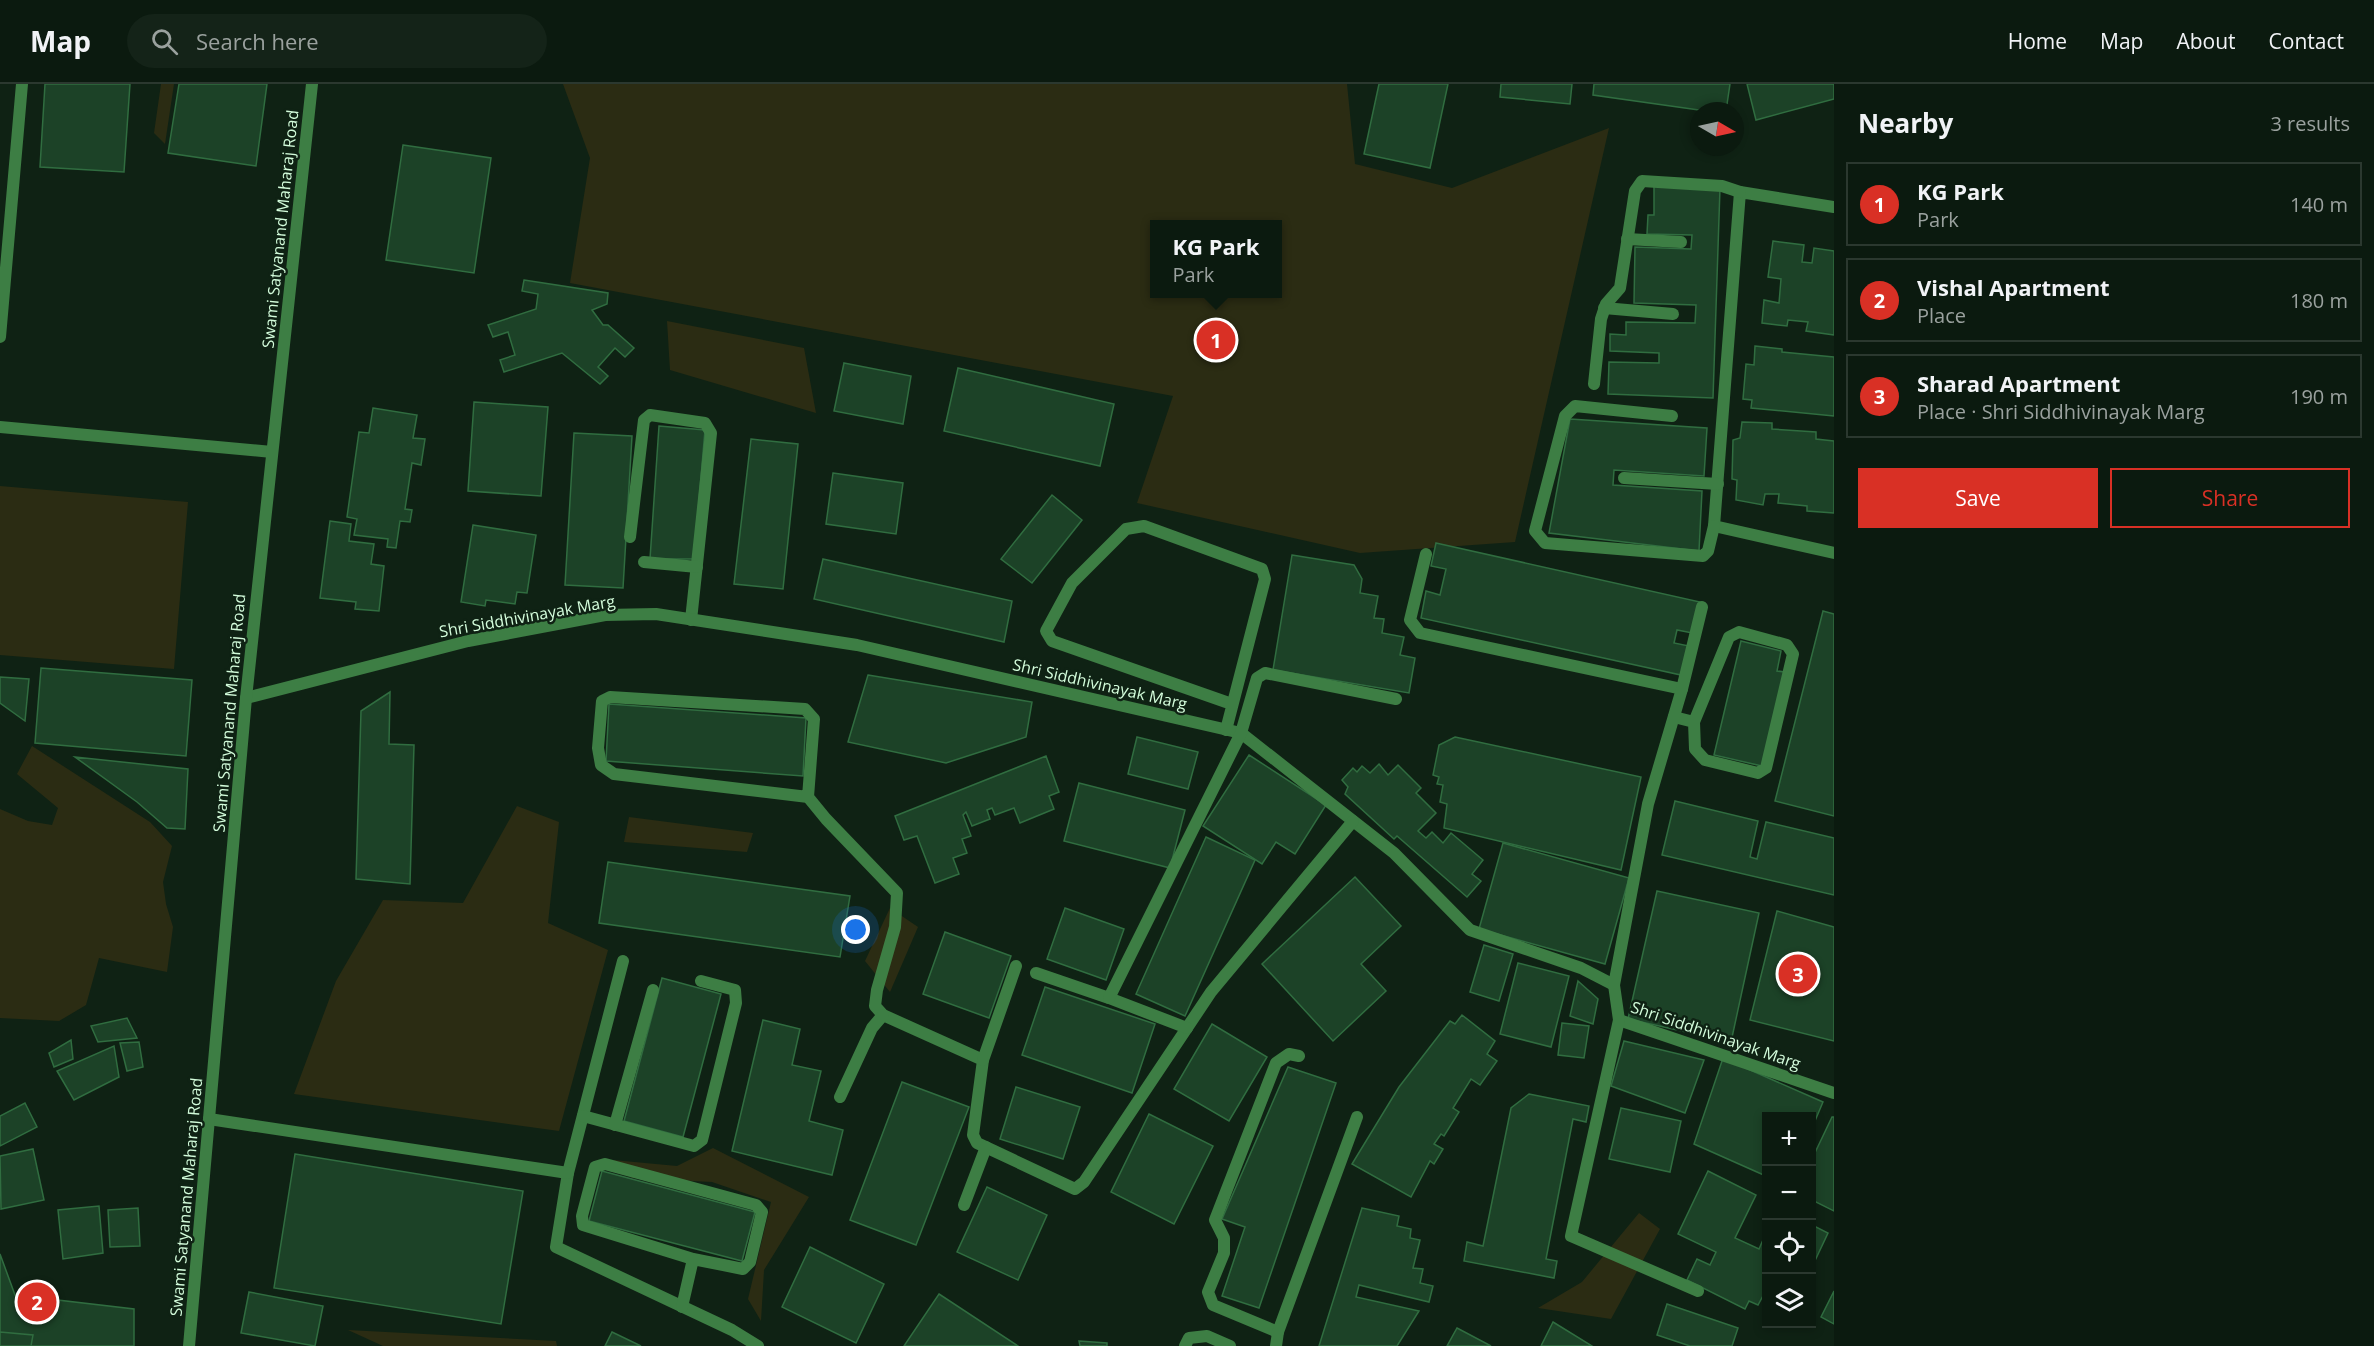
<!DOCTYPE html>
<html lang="en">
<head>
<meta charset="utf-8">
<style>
  :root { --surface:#0b1a0f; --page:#142318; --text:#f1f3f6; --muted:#9aa19e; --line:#2b382f; --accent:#d93025 }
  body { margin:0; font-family:"Open Sans",sans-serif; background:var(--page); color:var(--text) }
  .controls { position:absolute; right:18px; bottom:18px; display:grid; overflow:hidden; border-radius:0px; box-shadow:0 3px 9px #0003 }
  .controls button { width:54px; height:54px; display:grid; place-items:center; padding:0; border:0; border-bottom:2px solid var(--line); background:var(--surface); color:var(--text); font:30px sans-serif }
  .compass { position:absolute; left:1690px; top:18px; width:54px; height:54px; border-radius:50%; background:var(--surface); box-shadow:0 3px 9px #0003; rotate:99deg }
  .you { position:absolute; left:856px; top:846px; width:21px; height:21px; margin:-15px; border:4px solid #fff; border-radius:50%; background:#1a73e8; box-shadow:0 0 0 9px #1a73e833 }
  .badge { display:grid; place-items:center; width:39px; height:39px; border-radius:50%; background:var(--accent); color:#fff; font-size:20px; font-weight:700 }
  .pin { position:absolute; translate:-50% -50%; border:3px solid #fff; box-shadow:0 2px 6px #0006 }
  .popup { position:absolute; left:1150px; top:136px; width:132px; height:78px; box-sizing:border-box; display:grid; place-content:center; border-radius:0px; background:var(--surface); filter:drop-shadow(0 2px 4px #0005); font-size:20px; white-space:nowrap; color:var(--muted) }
  .popup b { font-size:22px; color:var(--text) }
  .popup::after { content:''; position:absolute; left:50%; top:100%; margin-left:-12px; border:12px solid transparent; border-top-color:var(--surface) }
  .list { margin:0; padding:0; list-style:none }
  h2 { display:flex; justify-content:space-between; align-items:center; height:78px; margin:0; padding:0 24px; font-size:26px }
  h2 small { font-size:20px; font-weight:400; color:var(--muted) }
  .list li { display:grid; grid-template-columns:39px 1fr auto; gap:18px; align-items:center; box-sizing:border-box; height:84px; margin:0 12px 12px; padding:0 12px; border:2px solid var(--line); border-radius:0px }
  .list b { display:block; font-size:22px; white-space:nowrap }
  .list p { margin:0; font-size:20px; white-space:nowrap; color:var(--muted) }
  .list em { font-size:20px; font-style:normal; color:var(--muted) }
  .actions { display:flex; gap:12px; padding:18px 24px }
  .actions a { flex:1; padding:14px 0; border:2px solid var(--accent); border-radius:0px; text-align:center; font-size:21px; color:var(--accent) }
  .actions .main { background:var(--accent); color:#fff }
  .icon { flex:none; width:33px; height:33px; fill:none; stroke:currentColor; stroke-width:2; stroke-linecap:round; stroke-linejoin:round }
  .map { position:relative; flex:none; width:1834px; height:1262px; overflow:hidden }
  header { display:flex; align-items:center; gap:36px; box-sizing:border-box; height:84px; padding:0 30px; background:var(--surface); border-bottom:2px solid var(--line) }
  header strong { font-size:28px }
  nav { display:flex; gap:33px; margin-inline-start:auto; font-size:21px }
  .search { width:420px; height:54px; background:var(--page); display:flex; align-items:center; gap:15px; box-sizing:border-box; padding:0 21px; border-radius:33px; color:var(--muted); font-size:22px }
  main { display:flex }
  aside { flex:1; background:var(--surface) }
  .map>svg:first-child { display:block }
</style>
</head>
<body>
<header>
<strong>Map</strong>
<div class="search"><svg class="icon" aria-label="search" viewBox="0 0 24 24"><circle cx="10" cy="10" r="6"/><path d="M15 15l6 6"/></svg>Search here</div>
<nav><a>Home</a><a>Map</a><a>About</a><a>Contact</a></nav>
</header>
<main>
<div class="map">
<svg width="1834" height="1262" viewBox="0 0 1834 1262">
  <rect width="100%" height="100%" fill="#0f2214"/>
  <g fill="#2b2c13" fill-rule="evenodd">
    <path d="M161,0H174L165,60L154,49Z"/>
    <path d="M563,0H1347L1355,80L1452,104L1609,44L1515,458L1360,469L1137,419L1173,312L570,199L590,74ZM1154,140H1278V210H1154Z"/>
    <path d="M667,237L804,264L816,329L670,286Z"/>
    <path d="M0,402L188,418L174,585L0,571Z"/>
    <path d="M32,662L150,738L172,762L163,798L166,820L173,843L167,888L99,874L86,921L59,937L0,934V725L28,737L52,741L58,724L17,690Z"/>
    <path d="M517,722L559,738L548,839L608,866L559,1047L294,1010L336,897L383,816L463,819Z"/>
    <path d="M629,733L753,749L747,768L624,758Z"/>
    <path d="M890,824L918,843L890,908L865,877Z"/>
    <path d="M713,1064L809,1113L764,1186L761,1237L748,1215L771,1118L712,1098L632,1094L613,1076L677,1082Z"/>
    <path d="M1639,1129L1660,1145L1611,1235L1538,1224L1582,1198Z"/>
    <path d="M348,1246L556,1257L557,1262H383Z"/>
  </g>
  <g fill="#1c4227" stroke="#306d40" stroke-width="1.5">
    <path d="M45,0H130L124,88L40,83Z"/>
    <path d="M179,0H267L256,82L168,69Z"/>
    <path d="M1379,0H1448L1430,84L1364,70Z"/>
    <path d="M1501,0H1572L1570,20L1500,13Z"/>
    <path d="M1594,0H1730L1726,27H1706L1593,11Z"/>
    <path d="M1747,0H1834V15L1756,36Z"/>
    <path d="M403,61L491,74L474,189L386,176Z"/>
    <path d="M1654,102L1720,104L1713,314L1608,310L1609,278L1659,279V269L1610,267V250L1626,251V238L1695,239L1696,221L1634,219L1635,163L1691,165L1692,151L1647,150L1648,131H1654Z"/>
    <path d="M1773,157L1804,161L1802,178L1812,179L1814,164L1834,167V251L1806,247L1808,238L1788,236L1787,242L1762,239L1764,216L1779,219L1781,195L1768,193Z"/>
    <path d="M524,196L608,209L607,220L592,226L603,241H608L634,264L625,273L615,264L598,283L608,292L600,300L562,269L504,288L500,276L515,271L508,248L493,253L488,241L536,225L538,210L522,207Z"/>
    <path d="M1755,262L1782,265V268L1834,273V332L1751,324L1752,316L1743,315L1746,280L1754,281Z"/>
    <path d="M844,279L911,292L903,340L834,327Z"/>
    <path d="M958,284L1114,320L1100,382L944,347Z"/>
    <path d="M474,318L548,323L541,412L468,407Z"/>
    <path d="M373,324L417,331L413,354L425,355L421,381L412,379L405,425L412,426L410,438L400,437L396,464L387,463L388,455L354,451L357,435L347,433L359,348L369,349Z"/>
    <path d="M1570,335L1707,344L1704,392L1614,386L1613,401L1702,407L1699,467L1549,449Z"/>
    <path d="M1742,338L1772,339V345L1816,348V355L1834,357V429L1807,427V422L1778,419L1779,410H1765L1763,421L1736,416L1737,396L1732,395L1733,356L1740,354Z"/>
    <path d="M659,342L705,346L694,475H650Z"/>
    <path d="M574,349L632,352L623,504L565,501Z"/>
    <path d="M751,355L798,360L783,505L734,500Z"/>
    <path d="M833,389L903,399L896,450L826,440Z"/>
    <path d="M1052,411L1082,436L1032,499L1001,475Z"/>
    <path d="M330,437L351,440L349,457L374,460L371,480L384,482L379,527L355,525L356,518L320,514Z"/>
    <path d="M473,441L536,451L527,509L517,508L515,520L486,516L485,522L461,518Z"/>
    <path d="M1436,459L1700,518L1692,549L1677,546L1674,559L1689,562L1681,591L1421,534L1426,507L1440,511L1446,485L1431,482Z"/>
    <path d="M1292,471L1354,481L1362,495L1360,509L1378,512L1374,534L1384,535L1382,549L1404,553L1400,571L1415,574L1409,609L1273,586Z"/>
    <path d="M823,475L1012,517L1004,558L814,515Z"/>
    <path d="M1823,527L1834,530V732L1775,717Z"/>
    <path d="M1741,557L1781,567L1777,587L1785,588L1762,682L1714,671Z"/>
    <path d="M41,584L192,596L186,672L35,659Z"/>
    <path d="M868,591L1032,618L1026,653L946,679L848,658Z"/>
    <path d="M0,593L29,595L25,637L0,619Z"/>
    <path d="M390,608L389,660L414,661L410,800L356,795L361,627Z"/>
    <path d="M609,620L806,634L803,692L606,677Z"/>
    <path d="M1137,653L1198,668L1188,705L1128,690Z"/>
    <path d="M1455,653L1641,693L1621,786L1444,744L1447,720L1440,718L1443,701L1437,700L1439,693L1433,691L1439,661Z"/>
    <path d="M1249,671L1326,721L1295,770L1276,758L1262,780L1203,742Z"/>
    <path d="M1046,672L1059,708L1049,712L1054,725L1020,739L1014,724L995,731L992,724L987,726L990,735L972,742L966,728L963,731L971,752L962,755L967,769L953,774L959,790L935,799L917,752L904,756L895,732Z"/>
    <path d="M75,673L188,685L185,745L167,744L137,718Z"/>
    <path d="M1379,680L1388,691L1398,681L1421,704L1416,709L1436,729L1418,747L1426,754L1432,748L1443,759L1451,749L1483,776L1472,790L1481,797L1467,813L1397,752L1394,755L1345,710L1348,703L1342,696L1353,684L1357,688L1362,682L1370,689Z"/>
    <path d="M1079,699L1185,726L1170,784L1064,757Z"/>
    <path d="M1675,717L1758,737L1750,773L1757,775L1766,738L1834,754V811L1662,771Z"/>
    <path d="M1206,753L1255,776L1185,932L1136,910Z"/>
    <path d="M1503,759L1629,794L1605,880L1479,845Z"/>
    <path d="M608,778L850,812L840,873L599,839Z"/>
    <path d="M1355,793L1401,842L1361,880L1386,907L1333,957L1262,880Z"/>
    <path d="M1657,807L1759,829L1731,958L1628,935Z"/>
    <path d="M1065,824L1124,845L1106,896L1047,875Z"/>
    <path d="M1777,827L1834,843V957L1750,936Z"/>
    <path d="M945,848L1011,872L989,934L923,910Z"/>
    <path d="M1484,861L1513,870L1499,917L1470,908Z"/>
    <path d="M1518,879L1569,892L1551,963L1500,950Z"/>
    <path d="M662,894L721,910L683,1053L624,1037Z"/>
    <path d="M1578,897L1598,915L1593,940L1570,932Z"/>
    <path d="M1045,903L1155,940L1132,1009L1022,971Z"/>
    <path d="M1462,931L1495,957L1487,970L1497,977L1480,1001L1471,995L1453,1024L1459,1028L1444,1052L1441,1050L1434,1060L1443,1065L1434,1080L1430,1077L1411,1113L1352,1080L1399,1003L1450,937L1455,940Z"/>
    <path d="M127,934L137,954L98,958L91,942Z"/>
    <path d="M763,936L800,945L792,981L821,987L809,1037L843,1046L832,1091L732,1067Z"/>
    <path d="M1562,939L1589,942L1584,974L1558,971Z"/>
    <path d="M1212,940L1267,973L1229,1037L1174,1005Z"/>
    <path d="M71,956L73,975L54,983L49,969Z"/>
    <path d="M1624,957L1704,976L1685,1029L1611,1002Z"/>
    <path d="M139,958L143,983L127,987L120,959Z"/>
    <path d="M114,962L119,993L74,1016L57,987Z"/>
    <path d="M1723,974L1823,1018L1812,1044V1032H1766V1092L1694,1060Z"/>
    <path d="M1288,983L1336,999L1259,1224L1222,1212L1245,1143L1222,1135Z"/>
    <path d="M902,998L969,1023L916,1161L850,1136Z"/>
    <path d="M1016,1003L1080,1023L1063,1075L1000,1055Z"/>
    <path d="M1529,1010L1589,1022L1586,1038L1573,1035L1546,1175L1557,1177L1554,1194L1464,1177L1467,1158L1483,1162L1511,1024Z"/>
    <path d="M25,1019L37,1043L0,1062V1032Z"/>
    <path d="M1621,1024L1681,1037L1670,1088L1609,1075Z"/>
    <path d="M1149,1030L1213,1062L1174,1140L1111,1108Z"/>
    <path d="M1832,1033H1834V1127L1812,1116V1075Z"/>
    <path d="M33,1065L44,1116L1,1125L0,1072Z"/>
    <path d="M295,1070L523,1107L501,1240L274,1204Z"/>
    <path d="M602,1087L755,1128L742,1177L589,1137Z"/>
    <path d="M1708,1087L1756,1111L1735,1154L1759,1165L1766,1149V1211L1764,1210L1758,1221L1749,1217L1745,1225L1687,1196L1697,1175L1710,1181L1716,1168L1678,1150Z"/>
    <path d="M987,1103L1047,1131L1018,1196L957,1168Z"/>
    <path d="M99,1122L103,1169L63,1175L58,1126Z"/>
    <path d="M138,1124L140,1162L110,1163L108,1126Z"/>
    <path d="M1362,1124L1399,1132L1397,1142L1411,1145L1410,1154L1420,1156L1413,1184L1423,1185L1420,1199L1433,1202L1429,1218L1359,1201L1356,1213L1419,1227L1397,1262H1319Z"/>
    <path d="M1812,1141L1828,1149L1812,1183Z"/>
    <path d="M810,1163L884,1200L856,1259L782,1223Z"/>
    <path d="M0,1170L15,1211L134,1225V1262H0Z"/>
    <path d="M1834,1207V1240L1821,1233Z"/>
    <path d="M249,1208L323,1222L315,1262L241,1249Z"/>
    <path d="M939,1210L1018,1262H904Z"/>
    <path d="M1667,1220L1738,1244L1732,1262H1690L1657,1251Z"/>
    <path d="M1553,1238L1592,1262H1541Z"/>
    <path d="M1457,1244L1491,1262H1447Z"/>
    <path d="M0,1248L33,1251L31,1262H0Z"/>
    <path d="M612,1248L641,1262H605Z"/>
    <path d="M1079,1257L1107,1259V1262H1080Z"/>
  </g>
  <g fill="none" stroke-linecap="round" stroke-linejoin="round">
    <g stroke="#3d7e44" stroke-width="12">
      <path d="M0,253L22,0"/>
      <path d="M0,343L272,368"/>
    </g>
    <g stroke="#3d7e44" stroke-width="12">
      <path d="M1834,123L1740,108L1714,442L1834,469"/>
      <path d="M1627,155L1681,158"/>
      <path d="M1604,224L1673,230"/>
      <path d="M1594,300L1601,235L1606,220L1620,204L1635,107L1642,97L1722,102L1740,108"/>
      <path d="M1672,332L1575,322L1565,332L1535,447L1545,459L1703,472L1708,467L1714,442"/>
      <path d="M1624,394L1718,400"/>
      <path d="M630,453L644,336L650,331L705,339L711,349L691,536"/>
      <path d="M1426,470L1410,536L1420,549L1682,605"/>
      <path d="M644,478L697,483"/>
      <path d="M246,614L468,557L605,531L656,530L857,561L1241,649L1394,769L1470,846L1581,884L1614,901"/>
      <path d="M1226,618L1052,557L1046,547L1072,499L1126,445L1144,442L1262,485L1265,495L1226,646"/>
      <path d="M1674,633L1694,638L1695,665L1705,676L1758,689L1766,684L1793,570L1787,561L1739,548L1729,553L1694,638"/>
      <path d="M808,713L814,635L805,625L610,613L602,617L598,664L601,681L614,690L808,713L826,735L897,809L895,843L877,906L875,922L883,931L983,976L973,1051L977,1059L1075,1105L1084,1098L1211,908L1353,737"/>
      <path d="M623,877L568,1089L556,1163L732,1246L758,1262"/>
      <path d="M1036,889L1109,914L1187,944"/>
      <path d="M1109,914L1241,649L1257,594L1265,589L1396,615"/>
      <path d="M1619,936L1834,1009"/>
      <path d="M983,976L1016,882"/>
      <path d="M840,1013L872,944L883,931"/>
      <path d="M583,1032L694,1062L702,1056L736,919L735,906L701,897"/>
      <path d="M209,1035L568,1089"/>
      <path d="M615,1041L653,906"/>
      <path d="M964,1121L986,1063"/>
      <path d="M1698,1207L1571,1152L1619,936L1614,901L1648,720L1682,605L1702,523"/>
      <path d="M682,1223L693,1175L743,1185L750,1178L762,1128L756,1121L605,1080L595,1083L582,1132L583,1141L693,1175"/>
      <path d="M1278,1248L1213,1221L1208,1208L1224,1169V1154L1215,1136L1276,979L1289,970L1299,972"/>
      <path d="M189,1262L246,614L312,0"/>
      <path d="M1185,1262L1189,1254L1207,1252L1230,1262"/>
      <path d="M1276,1262L1278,1248L1357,1033"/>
    </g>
  </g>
  <g text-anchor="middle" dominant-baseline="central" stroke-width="5" stroke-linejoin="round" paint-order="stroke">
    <g font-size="16" fill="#d3fcdb" stroke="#0f2214">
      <text transform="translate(280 145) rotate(-84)">Swami Satyanand Maharaj Road</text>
      <text transform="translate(527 532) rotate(-10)">Shri Siddhivinayak Marg</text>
      <text transform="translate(1100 600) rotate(13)">Shri Siddhivinayak Marg</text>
      <text transform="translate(229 629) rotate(-85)">Swami Satyanand Maharaj Road</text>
      <text transform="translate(1716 951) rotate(19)">Shri Siddhivinayak Marg</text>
      <text transform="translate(186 1113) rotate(-85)">Swami Satyanand Maharaj Road</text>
    </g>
  </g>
</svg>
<div class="controls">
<button>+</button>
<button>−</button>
<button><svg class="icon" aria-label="locate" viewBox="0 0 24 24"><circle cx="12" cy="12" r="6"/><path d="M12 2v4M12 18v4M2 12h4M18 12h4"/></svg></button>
<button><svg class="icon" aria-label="layers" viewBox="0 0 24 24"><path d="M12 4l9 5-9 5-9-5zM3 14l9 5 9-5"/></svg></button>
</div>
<svg class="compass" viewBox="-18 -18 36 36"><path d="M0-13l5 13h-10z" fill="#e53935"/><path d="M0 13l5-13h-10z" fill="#9aa19e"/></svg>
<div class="you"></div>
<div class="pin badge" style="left:1216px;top:256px">1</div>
<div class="popup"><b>KG Park</b>Park</div>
<div class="pin badge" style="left:37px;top:1218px">2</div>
<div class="pin badge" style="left:1798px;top:890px">3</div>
</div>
<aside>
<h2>Nearby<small>3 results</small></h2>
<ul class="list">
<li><span class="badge">1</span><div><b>KG Park</b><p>Park</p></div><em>140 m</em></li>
<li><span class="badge">2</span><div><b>Vishal Apartment</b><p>Place</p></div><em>180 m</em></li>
<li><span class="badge">3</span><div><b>Sharad Apartment</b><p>Place · Shri Siddhivinayak Marg</p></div><em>190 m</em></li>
</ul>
<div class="actions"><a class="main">Save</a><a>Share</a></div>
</aside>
</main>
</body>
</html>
